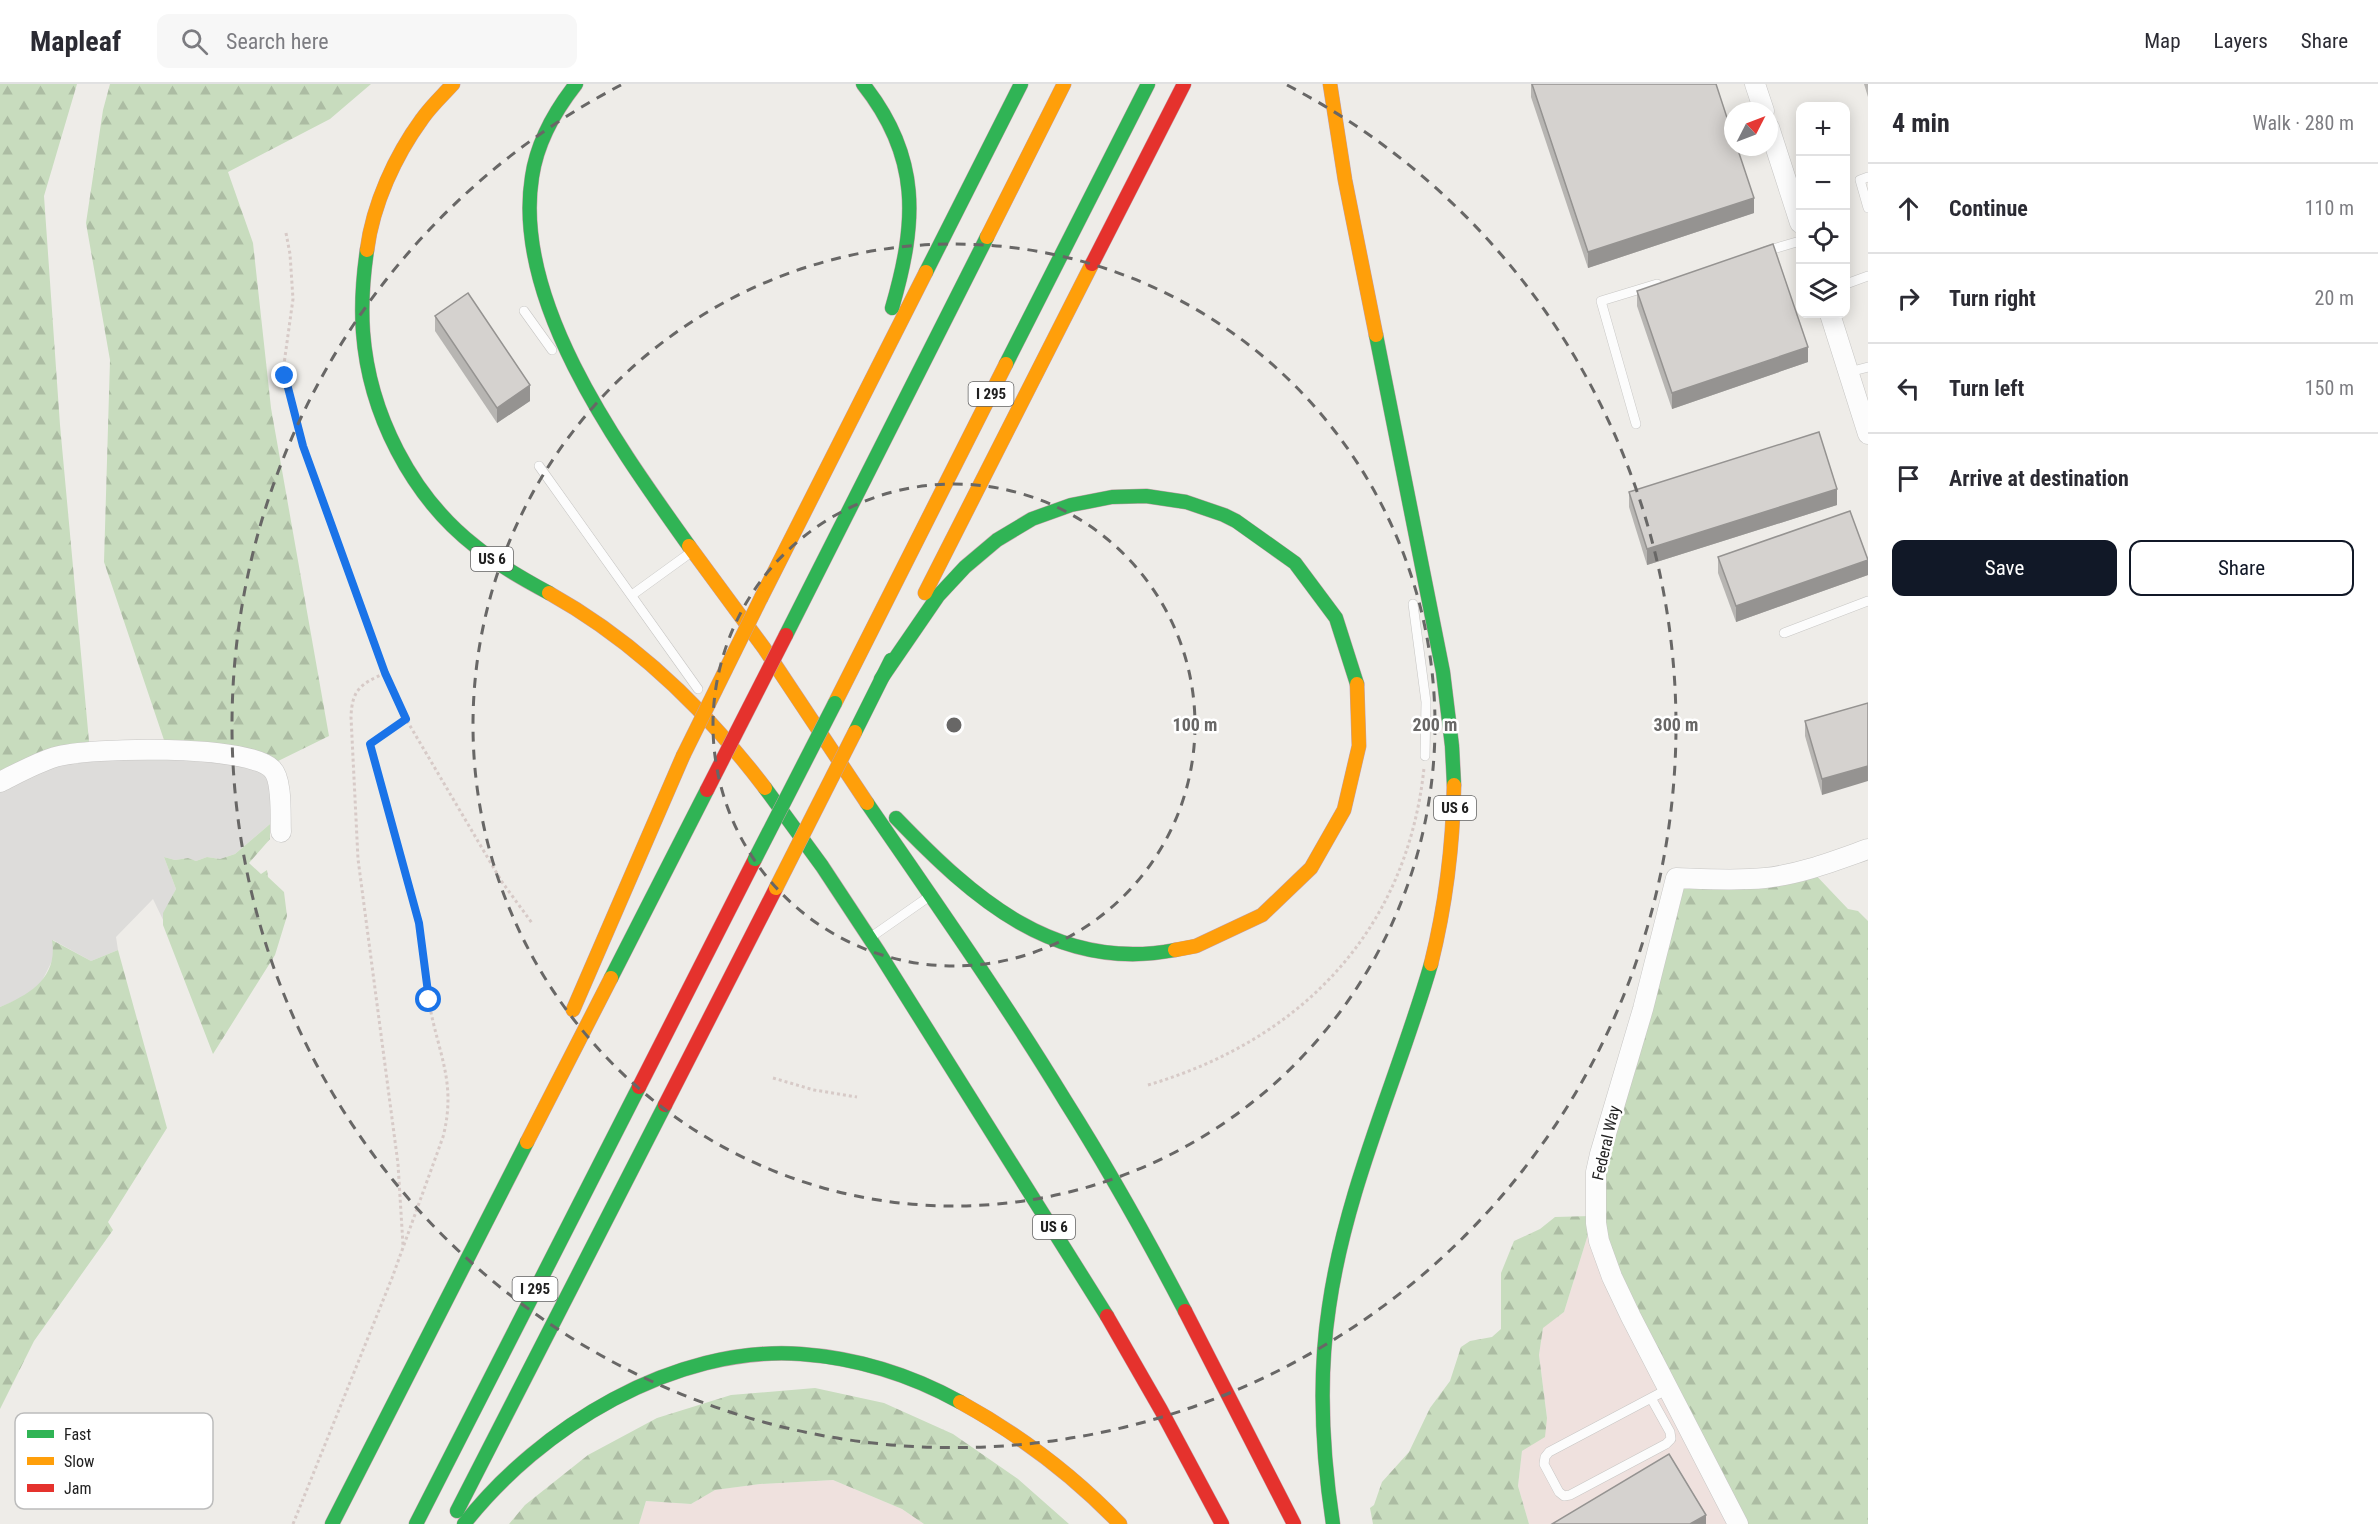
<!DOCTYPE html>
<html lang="en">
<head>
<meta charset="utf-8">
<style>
  :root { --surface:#fff; --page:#f7f7f7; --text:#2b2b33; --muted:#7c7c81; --line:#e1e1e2; --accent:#111827 }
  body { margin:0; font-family:"Roboto Condensed",sans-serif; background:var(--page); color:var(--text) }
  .controls { position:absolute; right:18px; top:18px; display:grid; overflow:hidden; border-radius:12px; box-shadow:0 3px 15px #0003 }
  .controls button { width:54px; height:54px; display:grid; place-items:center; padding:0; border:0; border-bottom:2px solid var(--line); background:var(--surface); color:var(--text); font:30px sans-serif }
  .compass { position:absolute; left:1724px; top:18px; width:54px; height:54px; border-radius:50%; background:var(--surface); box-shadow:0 3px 15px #0003; rotate:48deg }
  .stop { position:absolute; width:18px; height:18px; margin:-14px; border:4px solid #1a73e8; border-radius:50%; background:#fff }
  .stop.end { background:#1a73e8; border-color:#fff; box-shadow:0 2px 6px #0008 }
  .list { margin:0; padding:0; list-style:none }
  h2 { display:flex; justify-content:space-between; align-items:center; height:78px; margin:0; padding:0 24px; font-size:26px }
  h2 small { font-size:20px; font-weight:400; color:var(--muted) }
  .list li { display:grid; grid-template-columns:39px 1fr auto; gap:18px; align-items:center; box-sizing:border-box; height:90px; padding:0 24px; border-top:2px solid var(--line) }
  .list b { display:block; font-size:22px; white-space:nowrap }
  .list em { font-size:20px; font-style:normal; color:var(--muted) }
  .actions { display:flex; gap:12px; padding:18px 24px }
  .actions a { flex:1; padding:14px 0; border:2px solid var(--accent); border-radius:12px; text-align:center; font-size:21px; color:var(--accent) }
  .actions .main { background:var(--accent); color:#fff }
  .icon { flex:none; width:33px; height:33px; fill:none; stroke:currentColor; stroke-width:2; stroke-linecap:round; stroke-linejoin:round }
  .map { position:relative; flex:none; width:1868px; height:1440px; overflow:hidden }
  header { display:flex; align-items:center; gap:36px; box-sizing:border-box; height:84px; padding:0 30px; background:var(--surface); border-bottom:2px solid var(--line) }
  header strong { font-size:28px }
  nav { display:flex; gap:33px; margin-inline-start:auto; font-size:21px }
  .search { width:420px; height:54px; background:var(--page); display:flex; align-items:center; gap:15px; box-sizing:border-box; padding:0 21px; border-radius:12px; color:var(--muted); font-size:22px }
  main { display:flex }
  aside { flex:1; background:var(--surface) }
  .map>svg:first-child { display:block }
</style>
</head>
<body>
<header>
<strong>Mapleaf</strong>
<div class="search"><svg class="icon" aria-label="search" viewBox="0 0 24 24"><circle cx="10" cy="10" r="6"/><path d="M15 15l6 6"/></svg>Search here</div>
<nav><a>Map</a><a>Layers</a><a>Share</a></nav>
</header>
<main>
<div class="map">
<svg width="1868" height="1440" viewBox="0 0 1868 1440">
  <defs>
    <pattern id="forest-firs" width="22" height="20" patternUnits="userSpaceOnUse" patternTransform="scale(1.5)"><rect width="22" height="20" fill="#c8dcbe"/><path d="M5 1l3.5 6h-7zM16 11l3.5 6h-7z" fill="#acbca3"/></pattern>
  </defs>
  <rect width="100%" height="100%" fill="#eeece8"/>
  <path fill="#dddcda" d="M164,663L273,691L270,740L235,770L220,775L207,773L196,777L188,774L175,776L164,773L176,805L164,829L165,840L153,815L116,853L118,866L91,877L53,856L55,871L41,899L22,914L0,923V699L57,672Z"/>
  <g fill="#efe1de">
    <path d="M1590,1144L1727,1440H1529L1518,1402L1522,1367L1547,1333L1539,1271L1543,1243L1564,1228Z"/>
    <path d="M833,1396L902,1425L924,1440H639L646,1417L691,1420L714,1406L760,1400Z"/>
  </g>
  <g fill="url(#forest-firs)">
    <path d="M0,0H77L44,112L60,341L90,668L0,699Z"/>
    <path d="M110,0H371L330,35L228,88L253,159L271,324L329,652L270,681L165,659L104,478L110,276L86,139L103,26Z"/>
    <path d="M270,740V755L249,779L261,790L267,786L268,793L284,808L287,832L275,871L213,970L163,841V829L176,805L164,773L175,776L188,774L196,777L207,773L220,775L235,770Z"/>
    <path d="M1810,785L1848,825L1858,827L1868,837V1440H1740L1641,1249L1597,1129L1601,1072L1677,798Z"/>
    <path d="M52,856L91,877L118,866L167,1044L108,1138L113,1146L34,1257L0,1325V923C31,910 58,893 52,856Z"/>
    <path d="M1591,1132L1590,1144L1564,1228L1543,1244L1539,1271L1547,1334L1545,1353L1522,1367L1518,1402L1529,1440H1373L1370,1424L1374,1421L1382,1398L1409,1368L1430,1324L1450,1297L1461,1263L1470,1257L1492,1253L1501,1245V1189L1514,1157L1540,1145L1555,1133Z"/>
    <path d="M815,1304L884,1319L953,1350L1018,1395L1069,1440H924L902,1425L833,1396L760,1400L715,1406L691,1420L646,1417L639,1440H509L525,1421L588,1371L657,1334L731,1311Z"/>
  </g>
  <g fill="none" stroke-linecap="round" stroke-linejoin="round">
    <g stroke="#c7c6c4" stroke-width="10">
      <g id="lane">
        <path d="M1868,93L1860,96L1868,124"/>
        <path d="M1763,168L1800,157"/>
        <path d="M1846,200L1868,192"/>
        <path d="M524,227L552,266"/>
        <path d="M1849,288L1868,283"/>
        <path d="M1636,340L1601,217L1657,200"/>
        <path d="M539,382L698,605"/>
        <path d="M632,511L690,469"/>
        <path d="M1413,520L1426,618L1425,672"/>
        <path d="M1784,549L1868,517"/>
        <path d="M874,851L927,814"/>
        <path d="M1651,1314L1670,1348L1671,1355L1666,1360L1570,1411L1564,1412L1559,1408L1544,1380L1545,1373L1549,1368L1668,1305"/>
      </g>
    </g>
    <g stroke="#c7c6c4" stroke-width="21">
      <g id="street">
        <path d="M1755,0L1764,27"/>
        <path d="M1769,43L1800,139"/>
        <path d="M1830,230L1868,350"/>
        <path d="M0,698C18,689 36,679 55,673C90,663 247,660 272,685C283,696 280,732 281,748"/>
        <path d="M1738,1440L1631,1233L1612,1193L1599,1157L1596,1139V1088L1600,1070L1643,925L1676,794C1705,795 1736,797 1765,794C1801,790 1834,777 1868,765"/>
      </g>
    </g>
    <g stroke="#c3a0a9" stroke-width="15">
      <g id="fast">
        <path d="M576,0C554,28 537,58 532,93C512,218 620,365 689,462"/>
        <path d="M863,0C921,73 917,138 892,224"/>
        <path d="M367,166C363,193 361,220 363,248C369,329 411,412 475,462C498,481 523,495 549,509"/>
        <path d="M926,188L1021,0"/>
        <path d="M1376,251L1443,588L1452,662L1454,701"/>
        <path d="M1006,280L1148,0"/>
        <path d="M786,551L987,153"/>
        <path d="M881,595L938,512L965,483L997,456L1032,435L1071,421L1112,413L1146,412L1186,418L1224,431L1236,437L1295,479L1336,534L1357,600"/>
        <path d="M855,648L891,576"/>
        <path d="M765,704L822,782L878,867L1107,1232"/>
        <path d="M867,719C935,818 1004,916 1066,1018C1109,1086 1148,1156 1185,1227"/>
        <path d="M896,734C973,814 1056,889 1175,866"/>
        <path d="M611,894L707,706"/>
        <path d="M457,1427L665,1021"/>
        <path d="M332,1440L527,1058"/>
        <path d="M416,1440L639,1003"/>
        <path d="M464,1440C540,1343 674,1261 801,1270C856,1274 911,1291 960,1318"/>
        <path d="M1333,1440C1322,1368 1318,1295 1329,1223C1346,1104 1398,994 1431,880"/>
      </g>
    </g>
    <g stroke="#c3a0a9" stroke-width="15">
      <g id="slow">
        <path d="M1330,0L1345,96L1376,251"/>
        <path d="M987,153L1064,0"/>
        <path d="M367,166C373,120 395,72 422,35C431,22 443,11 453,0"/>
        <path d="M689,462L764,564L867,719"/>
        <path d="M549,509C635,557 706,626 765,704"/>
        <path d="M925,509L1092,180"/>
        <path d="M761,514L926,188"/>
        <path d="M835,619L1006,280"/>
        <path d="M1175,866L1196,862L1262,831L1311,784L1344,726L1359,662L1357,600"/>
        <path d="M1431,880C1446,820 1453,762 1454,701"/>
        <path d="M573,926L683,672"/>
        <path d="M527,1058L611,894"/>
        <path d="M960,1318C1020,1351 1073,1391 1120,1440"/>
      </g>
    </g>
    <g stroke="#c3a0a9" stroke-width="15">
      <g id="jam">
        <path d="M1092,180L1184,0"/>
        <path d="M639,1003L755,775"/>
        <path d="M665,1021L776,804"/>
        <path d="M1185,1227L1294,1440"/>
        <path d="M1107,1232L1161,1326L1222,1440"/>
      </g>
    </g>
    <g stroke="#d7cac7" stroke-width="3" stroke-dasharray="3 3" stroke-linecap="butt">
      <path d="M286,149L290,170L293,215L284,280L303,362L385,589L406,635L502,798L532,839"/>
      <path d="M385,589C361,600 352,605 351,633L358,775L398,1080L403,1161"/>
      <path d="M773,994L814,1006L857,1013"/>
      <path d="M1148,1001C1301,956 1407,847 1424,684"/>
      <path d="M293,1440L392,1194L443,1053C457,998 438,970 429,918C425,891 425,863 419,836C405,777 386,719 370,660L406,635"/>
    </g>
    <use href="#lane" stroke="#fcfcfc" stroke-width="9"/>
    <use href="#street" stroke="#fcfcfc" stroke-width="20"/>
    <use href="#fast" stroke="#30b455" stroke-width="14"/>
    <use href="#slow" stroke="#ff9f0a" stroke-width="14"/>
    <use href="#jam" stroke="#e5322d" stroke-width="14"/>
    <g stroke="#c3a0a9" stroke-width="15" stroke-linecap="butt">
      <path id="fast-bridge" d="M755,775L835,619"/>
    </g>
    <g stroke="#c3a0a9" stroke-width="15" stroke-linecap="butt">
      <g id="slow-bridge">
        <path d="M683,672L761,514"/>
        <path d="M776,804L855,648"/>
      </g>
    </g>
    <g stroke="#c3a0a9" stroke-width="15" stroke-linecap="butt">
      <path id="jam-bridge" d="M707,706L786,551"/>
    </g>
    <use href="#fast-bridge" stroke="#30b455" stroke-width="14"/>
    <use href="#slow-bridge" stroke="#ff9f0a" stroke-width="14"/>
    <use href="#jam-bridge" stroke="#e5322d" stroke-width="14"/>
  </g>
  <g fill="#b7b5b2">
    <path d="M1531,0H1716L1754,129L1588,184L1531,13Z"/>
    <path d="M1864,0H1868V13Z"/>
    <path d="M1637,207L1808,278L1672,325L1637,222Z"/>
    <path d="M435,232L530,317L497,339L435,247Z"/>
    <path d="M1629,408L1837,421L1647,481L1629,423Z"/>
    <path d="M1718,473L1868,491L1736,538L1718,489Z"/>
    <path d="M1868,619L1822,711L1805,652V637Z"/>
  </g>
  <g fill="#959391">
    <path d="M1754,114V129L1588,184V168Z"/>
    <path d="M1808,263V278L1672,325V309Z"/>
    <path d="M530,301V317L497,339V324Z"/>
    <path d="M1837,405V421L1647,481V465Z"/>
    <path d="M1868,476V491L1736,538V522Z"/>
    <path d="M1868,682V697L1822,711V695Z"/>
    <path d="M1706,1431V1440H1690Z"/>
  </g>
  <g fill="#d5d2cf" stroke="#959391" stroke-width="1.5">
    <path d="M1532,0H1716L1733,52V63H1737L1754,114L1588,168Z"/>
    <path d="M1773,160L1808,263L1672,309L1637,207Z"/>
    <path d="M468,209L530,301L497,324L435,232Z"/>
    <path d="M1819,348L1837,405L1647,465L1629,408Z"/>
    <path d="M1850,427L1868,476L1736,522L1718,473Z"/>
    <path d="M1868,619V682L1822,695L1805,637Z"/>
    <path d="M1669,1370L1706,1431L1690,1440H1552Z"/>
  </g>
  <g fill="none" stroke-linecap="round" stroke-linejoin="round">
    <path stroke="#1a73e8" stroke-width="8" d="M285,292L303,362L385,589L406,635L370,660L419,839L429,916"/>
  </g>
  <g fill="none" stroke="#686766" stroke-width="3" stroke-dasharray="10 8">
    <circle cx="954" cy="641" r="241"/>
    <circle cx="954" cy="641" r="481"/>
    <path d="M1287 1A722 722 0 1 1 621 1"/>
  </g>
  <g text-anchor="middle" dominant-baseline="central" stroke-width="5" stroke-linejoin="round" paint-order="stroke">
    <g fill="#fff" stroke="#636363" stroke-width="1.5">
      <rect x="968.5" y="298" width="45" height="24" rx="4.5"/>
      <rect x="471" y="463" width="42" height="24" rx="4.5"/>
      <rect x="1434" y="712" width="42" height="24" rx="4.5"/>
      <rect x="1033" y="1131" width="42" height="24" rx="4.5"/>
      <rect x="512.5" y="1193" width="45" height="24" rx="4.5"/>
    </g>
    <g font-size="15" font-weight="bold" fill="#202020">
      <text x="991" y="310">I 295</text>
      <text x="492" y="475">US 6</text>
      <text x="1455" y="724">US 6</text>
      <text x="1054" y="1143">US 6</text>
      <text x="535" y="1205">I 295</text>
    </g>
    <g font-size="16" fill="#202020" stroke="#fff">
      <text transform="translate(1606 1059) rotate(-77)">Federal Way</text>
    </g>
  </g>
  <rect x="15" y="1329" width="198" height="96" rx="9" fill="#fff" stroke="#bcbcbc" stroke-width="1.5"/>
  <rect x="27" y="1346" width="27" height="8" fill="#30b455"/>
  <rect x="27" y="1373" width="27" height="8" fill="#ff9f0a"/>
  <rect x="27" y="1400" width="27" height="8" fill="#e5322d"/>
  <g font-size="16" fill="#202020">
    <text x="64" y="1356">Fast</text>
    <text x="64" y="1383">Slow</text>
    <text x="64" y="1410">Jam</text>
  </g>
  <circle cx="954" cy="641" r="9" fill="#686766" stroke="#fff" stroke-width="3"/>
  <g font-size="18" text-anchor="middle" font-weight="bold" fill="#686766" stroke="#fff" stroke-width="5" stroke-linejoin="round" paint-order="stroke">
    <text x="1195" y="647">100 m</text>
    <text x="1435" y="647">200 m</text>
    <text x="1676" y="647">300 m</text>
  </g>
</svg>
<div class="controls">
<button>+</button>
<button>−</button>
<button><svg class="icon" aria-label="locate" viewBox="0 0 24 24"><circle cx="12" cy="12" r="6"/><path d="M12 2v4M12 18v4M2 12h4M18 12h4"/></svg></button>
<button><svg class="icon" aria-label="layers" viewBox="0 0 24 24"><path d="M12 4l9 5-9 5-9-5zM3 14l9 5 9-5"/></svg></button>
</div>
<svg class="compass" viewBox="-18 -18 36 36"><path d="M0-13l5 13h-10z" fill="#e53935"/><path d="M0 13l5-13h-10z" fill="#7c7c81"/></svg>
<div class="stop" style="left:429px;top:916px"></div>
<div class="stop end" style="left:285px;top:292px"></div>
</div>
<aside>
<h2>4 min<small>Walk · 280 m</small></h2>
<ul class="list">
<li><svg class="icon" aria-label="ahead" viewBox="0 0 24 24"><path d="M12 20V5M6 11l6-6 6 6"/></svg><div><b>Continue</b></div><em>110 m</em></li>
<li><svg class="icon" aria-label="right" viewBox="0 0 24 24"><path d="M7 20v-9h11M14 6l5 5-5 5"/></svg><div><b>Turn right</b></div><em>20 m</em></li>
<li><svg class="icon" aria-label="left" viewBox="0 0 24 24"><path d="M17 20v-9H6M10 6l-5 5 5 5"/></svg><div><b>Turn left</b></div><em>150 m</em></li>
<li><svg class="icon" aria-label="arrive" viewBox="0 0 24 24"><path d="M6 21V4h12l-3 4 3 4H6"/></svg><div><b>Arrive at destination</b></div></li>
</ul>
<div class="actions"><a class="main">Save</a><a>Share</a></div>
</aside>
</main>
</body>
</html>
